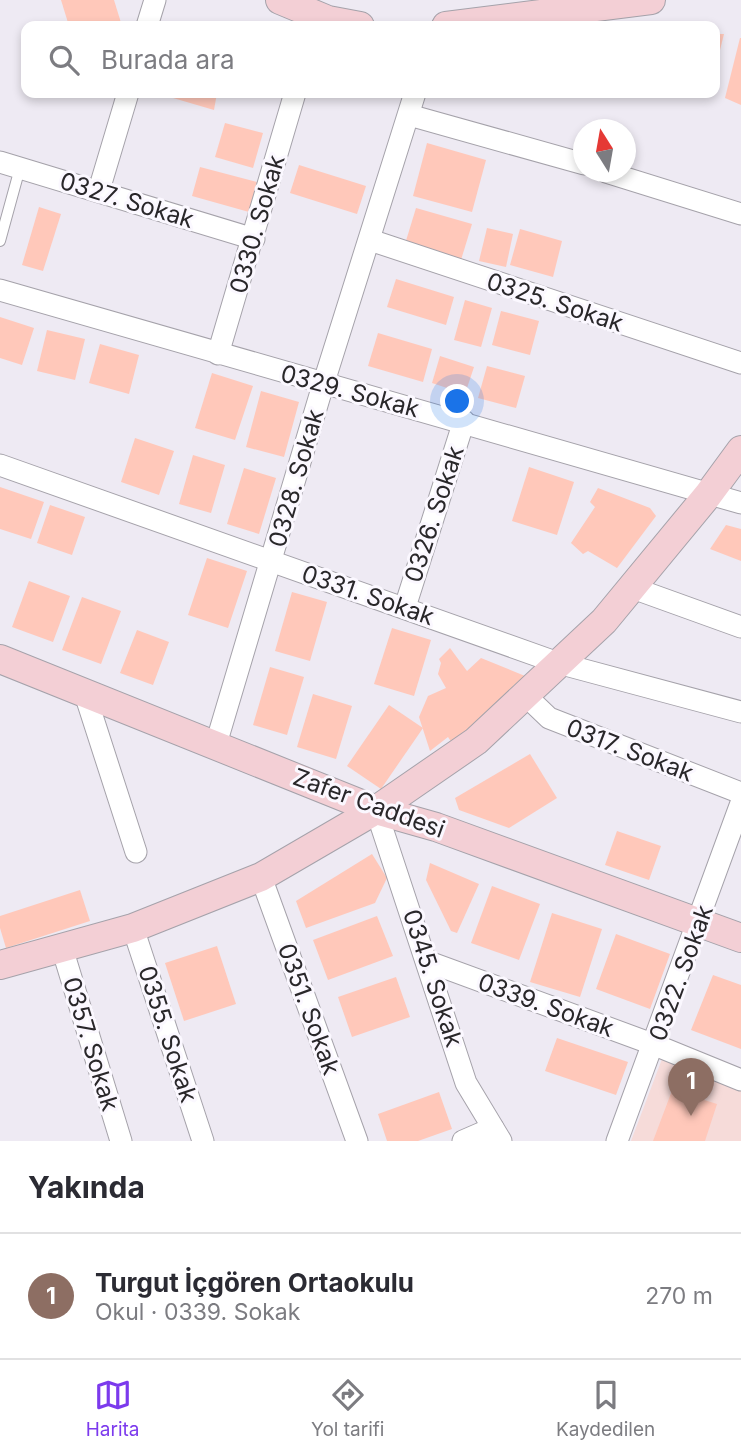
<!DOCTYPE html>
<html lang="tr">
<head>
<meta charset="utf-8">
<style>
  :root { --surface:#fff; --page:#f2f2f3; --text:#2b2b33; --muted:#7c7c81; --line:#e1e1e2; --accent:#7c3aed }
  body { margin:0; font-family:Inter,sans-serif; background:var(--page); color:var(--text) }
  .compass { position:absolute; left:573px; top:119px; width:63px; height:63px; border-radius:50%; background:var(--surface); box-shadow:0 4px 10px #0003; rotate:349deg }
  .you { position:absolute; left:458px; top:402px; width:24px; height:24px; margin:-18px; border:5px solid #fff; border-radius:50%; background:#1a73e8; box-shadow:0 0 0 10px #1a73e833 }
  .badge { display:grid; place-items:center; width:46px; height:46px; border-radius:50%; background:var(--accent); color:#fff; font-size:23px; font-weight:700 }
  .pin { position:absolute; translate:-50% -58px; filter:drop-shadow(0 2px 4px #0008) }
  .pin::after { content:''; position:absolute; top:37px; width:24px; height:21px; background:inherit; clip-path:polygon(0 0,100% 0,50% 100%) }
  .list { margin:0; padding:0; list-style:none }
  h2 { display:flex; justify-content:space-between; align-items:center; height:91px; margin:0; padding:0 28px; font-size:30px }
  h2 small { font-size:23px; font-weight:400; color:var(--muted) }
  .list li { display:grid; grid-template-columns:46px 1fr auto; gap:21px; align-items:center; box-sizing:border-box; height:126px; padding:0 28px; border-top:2px solid var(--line) }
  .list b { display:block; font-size:26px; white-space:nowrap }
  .list p { margin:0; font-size:23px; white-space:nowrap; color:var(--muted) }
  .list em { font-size:23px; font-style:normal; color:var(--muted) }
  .icon { flex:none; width:38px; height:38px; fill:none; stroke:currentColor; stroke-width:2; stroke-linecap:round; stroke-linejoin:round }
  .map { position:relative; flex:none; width:741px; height:1141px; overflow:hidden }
  .search { position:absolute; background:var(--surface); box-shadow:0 4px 10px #0003; left:21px; right:21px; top:21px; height:77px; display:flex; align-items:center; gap:18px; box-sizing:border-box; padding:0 24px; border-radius:14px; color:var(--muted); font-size:26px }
  .sheet { height:217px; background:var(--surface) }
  nav { display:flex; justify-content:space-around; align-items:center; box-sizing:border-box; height:98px; border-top:2px solid var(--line); background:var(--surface); font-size:19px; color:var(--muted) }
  nav a { display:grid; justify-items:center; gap:4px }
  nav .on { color:var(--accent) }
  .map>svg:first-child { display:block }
</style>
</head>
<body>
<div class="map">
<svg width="741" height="1141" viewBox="0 0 741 1141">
  <rect width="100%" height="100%" fill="#eeeaf3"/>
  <path fill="#f6dbd9" d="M662,1059L741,1090V1141H631Z"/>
  <g fill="#ffc8ba">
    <path d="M61,0H114L122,26H69Z"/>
    <path d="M715,34H724L716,66L715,65Z"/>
    <path d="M740,38H741V105L725,98Z"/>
    <path d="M156,93H217L214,110Z"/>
    <path d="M225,123L263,133L253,168L215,157Z"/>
    <path d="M427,143L486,160L472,212L413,196Z"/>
    <path d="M299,165L366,186L357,214L290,193Z"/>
    <path d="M200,167L257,182L249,212L192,196Z"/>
    <path d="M39,207L61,214L43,271L22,265Z"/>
    <path d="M416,208L472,224L461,260L405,244Z"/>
    <path d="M487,228L513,234L506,267L479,261Z"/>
    <path d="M520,229L562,241L553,277L510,265Z"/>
    <path d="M396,279L454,297L446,325L387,307Z"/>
    <path d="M465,300L492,308L481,347L454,340Z"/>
    <path d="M501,311L539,321L530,355L492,345Z"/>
    <path d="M0,317L34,328L22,365L0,358Z"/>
    <path d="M47,330L85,339L75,380L37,371Z"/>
    <path d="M378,333L432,349L423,382L368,366Z"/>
    <path d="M100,344L139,355L129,394L89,383Z"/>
    <path d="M440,356L474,367L465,394L432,383Z"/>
    <path d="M487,366L525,376L516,408L478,398Z"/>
    <path d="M212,373L253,386L235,440L195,428Z"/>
    <path d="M261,391L299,402L284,457L246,447Z"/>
    <path d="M135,438L174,451L159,495L121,482Z"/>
    <path d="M193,455L225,465L211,513L179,504Z"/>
    <path d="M529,467L574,482L557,535L512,521Z"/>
    <path d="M244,468L276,478L259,534L227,524Z"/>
    <path d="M0,487L44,502L31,539L0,529Z"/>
    <path d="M598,488L650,508L656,516L617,568L588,551L583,554L571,543L595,507L590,502Z"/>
    <path d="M50,505L85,517L72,555L37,543Z"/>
    <path d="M726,525L741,529V561L710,549Z"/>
    <path d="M207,558L247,571L228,628L188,615Z"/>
    <path d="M29,581L70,596L53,642L12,627Z"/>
    <path d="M292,592L327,602L310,661L275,651Z"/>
    <path d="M82,597L121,611L101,664L62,650Z"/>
    <path d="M392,628L431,640L414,696L374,684Z"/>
    <path d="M137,630L169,642L153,685L120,673Z"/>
    <path d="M450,648L467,671L481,658L525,676L513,686L516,692L452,743L448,737L430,751L419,717L428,696L446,688L438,674L441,663L439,659Z"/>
    <path d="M270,667L304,677L287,735L253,725Z"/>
    <path d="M313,694L352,706L336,759L297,747Z"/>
    <path d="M389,705L423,728L381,789L347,766Z"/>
    <path d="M530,754L557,798L509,828L459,810L455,798Z"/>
    <path d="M617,831L661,846L649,880L605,865Z"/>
    <path d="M372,854L387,878L375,903L306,928L296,901Z"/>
    <path d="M430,863L479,884L457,933L451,931L426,880Z"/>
    <path d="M492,886L540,904L519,960L471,943Z"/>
    <path d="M80,890L90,921L6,948L0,928V916Z"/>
    <path d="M552,913L602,929L580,997L530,982Z"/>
    <path d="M377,916L393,956L328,980L313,940Z"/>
    <path d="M616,934L670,954L650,1009L596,989Z"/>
    <path d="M217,946L236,1004L184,1021L165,963Z"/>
    <path d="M713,975L741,985V1049L691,1030Z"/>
    <path d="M396,977L410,1017L352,1037L338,997Z"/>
    <path d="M557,1038L628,1062L616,1095L545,1071Z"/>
    <path d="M685,1084L705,1090L701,1099L717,1104L705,1141H653L673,1088L681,1092Z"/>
    <path d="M439,1092L452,1129L418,1141H387L378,1114Z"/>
  </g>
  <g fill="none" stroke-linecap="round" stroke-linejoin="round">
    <g stroke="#a5a2aa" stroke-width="12">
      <path id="lane" d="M0,241L20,168"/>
    </g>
    <g stroke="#a5a2aa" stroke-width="23">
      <g id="street">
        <path d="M147,26L155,0"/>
        <path d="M409,115L584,164"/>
        <path d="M0,162L254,239"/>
        <path d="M606,172L741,214"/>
        <path d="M99,190L128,93"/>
        <path d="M370,240L741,363"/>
        <path d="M0,290L741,503"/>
        <path d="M218,354L295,93"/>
        <path d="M0,465L558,663L741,712"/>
        <path d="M630,587L741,627"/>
        <path d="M405,607L464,421"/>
        <path d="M85,694L136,852"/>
        <path d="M525,695L549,718L741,793"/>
        <path d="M216,744L323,385L415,93"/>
        <path d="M376,810L466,1083L501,1141"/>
        <path d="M261,877L357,1141"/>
        <path d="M133,928L203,1141"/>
        <path d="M62,948L121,1141"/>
        <path d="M429,962L655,1045L741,1080"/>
        <path d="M463,1141L493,1128"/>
        <path d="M617,1141L741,803"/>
      </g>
    </g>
    <g stroke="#a5a2aa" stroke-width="30">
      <g id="secondary">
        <path d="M280,0L328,20L360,26"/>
        <path d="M446,26L651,0"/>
        <path d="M0,659L376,810L436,827L741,938"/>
        <path d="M0,965L133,928L261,877L376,810L476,741L604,621L708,495L741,450"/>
      </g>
    </g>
    <use href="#lane" stroke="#fff" stroke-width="10"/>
    <use href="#street" stroke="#fff" stroke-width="21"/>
    <use href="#secondary" stroke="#f3cfd5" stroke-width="28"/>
  </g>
  <g text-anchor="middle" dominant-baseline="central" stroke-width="6" stroke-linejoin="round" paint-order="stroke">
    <g font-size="24" fill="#29272a" stroke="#fbf8ff">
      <text transform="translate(127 200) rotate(17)">0327. Sokak</text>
      <text transform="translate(257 224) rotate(-74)">0330. Sokak</text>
      <text transform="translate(555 302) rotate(18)">0325. Sokak</text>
      <text transform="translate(350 391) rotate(15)">0329. Sokak</text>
      <text transform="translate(296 478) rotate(-74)">0328. Sokak</text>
      <text transform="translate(434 514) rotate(-72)">0326. Sokak</text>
      <text transform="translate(368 595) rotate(19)">0331. Sokak</text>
      <text transform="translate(630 750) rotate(21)">0317. Sokak</text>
      <text transform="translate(369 803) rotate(20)">Zafer Caddesi</text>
      <text transform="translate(681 973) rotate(-70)">0322. Sokak</text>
      <text transform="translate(433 978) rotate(72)">0345. Sokak</text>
      <text transform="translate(546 1005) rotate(20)">0339. Sokak</text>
      <text transform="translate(309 1009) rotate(70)">0351. Sokak</text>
      <text transform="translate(168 1034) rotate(72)">0355. Sokak</text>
      <text transform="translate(91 1044) rotate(73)">0357. Sokak</text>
    </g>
  </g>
</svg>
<svg class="compass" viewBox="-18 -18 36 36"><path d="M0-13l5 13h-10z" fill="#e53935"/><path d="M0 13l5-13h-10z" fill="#7c7c81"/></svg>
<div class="you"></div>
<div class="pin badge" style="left:691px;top:1116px;background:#8d6e63">1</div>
<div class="search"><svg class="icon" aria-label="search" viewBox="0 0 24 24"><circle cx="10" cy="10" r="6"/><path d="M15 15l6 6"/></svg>Burada ara</div>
</div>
<section class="sheet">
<h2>Yakında<small></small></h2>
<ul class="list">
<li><span class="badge" style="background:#8d6e63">1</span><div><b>Turgut İçgören Ortaokulu</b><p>Okul · 0339. Sokak</p></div><em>270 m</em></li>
</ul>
</section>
<nav>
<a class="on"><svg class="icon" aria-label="map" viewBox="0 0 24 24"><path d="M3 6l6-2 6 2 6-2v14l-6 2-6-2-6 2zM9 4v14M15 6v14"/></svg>Harita</a>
<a><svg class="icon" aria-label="directions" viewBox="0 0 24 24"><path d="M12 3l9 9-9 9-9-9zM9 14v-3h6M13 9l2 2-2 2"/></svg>Yol tarifi</a>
<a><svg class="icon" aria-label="saved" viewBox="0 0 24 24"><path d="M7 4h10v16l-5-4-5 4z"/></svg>Kaydedilen</a>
</nav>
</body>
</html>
